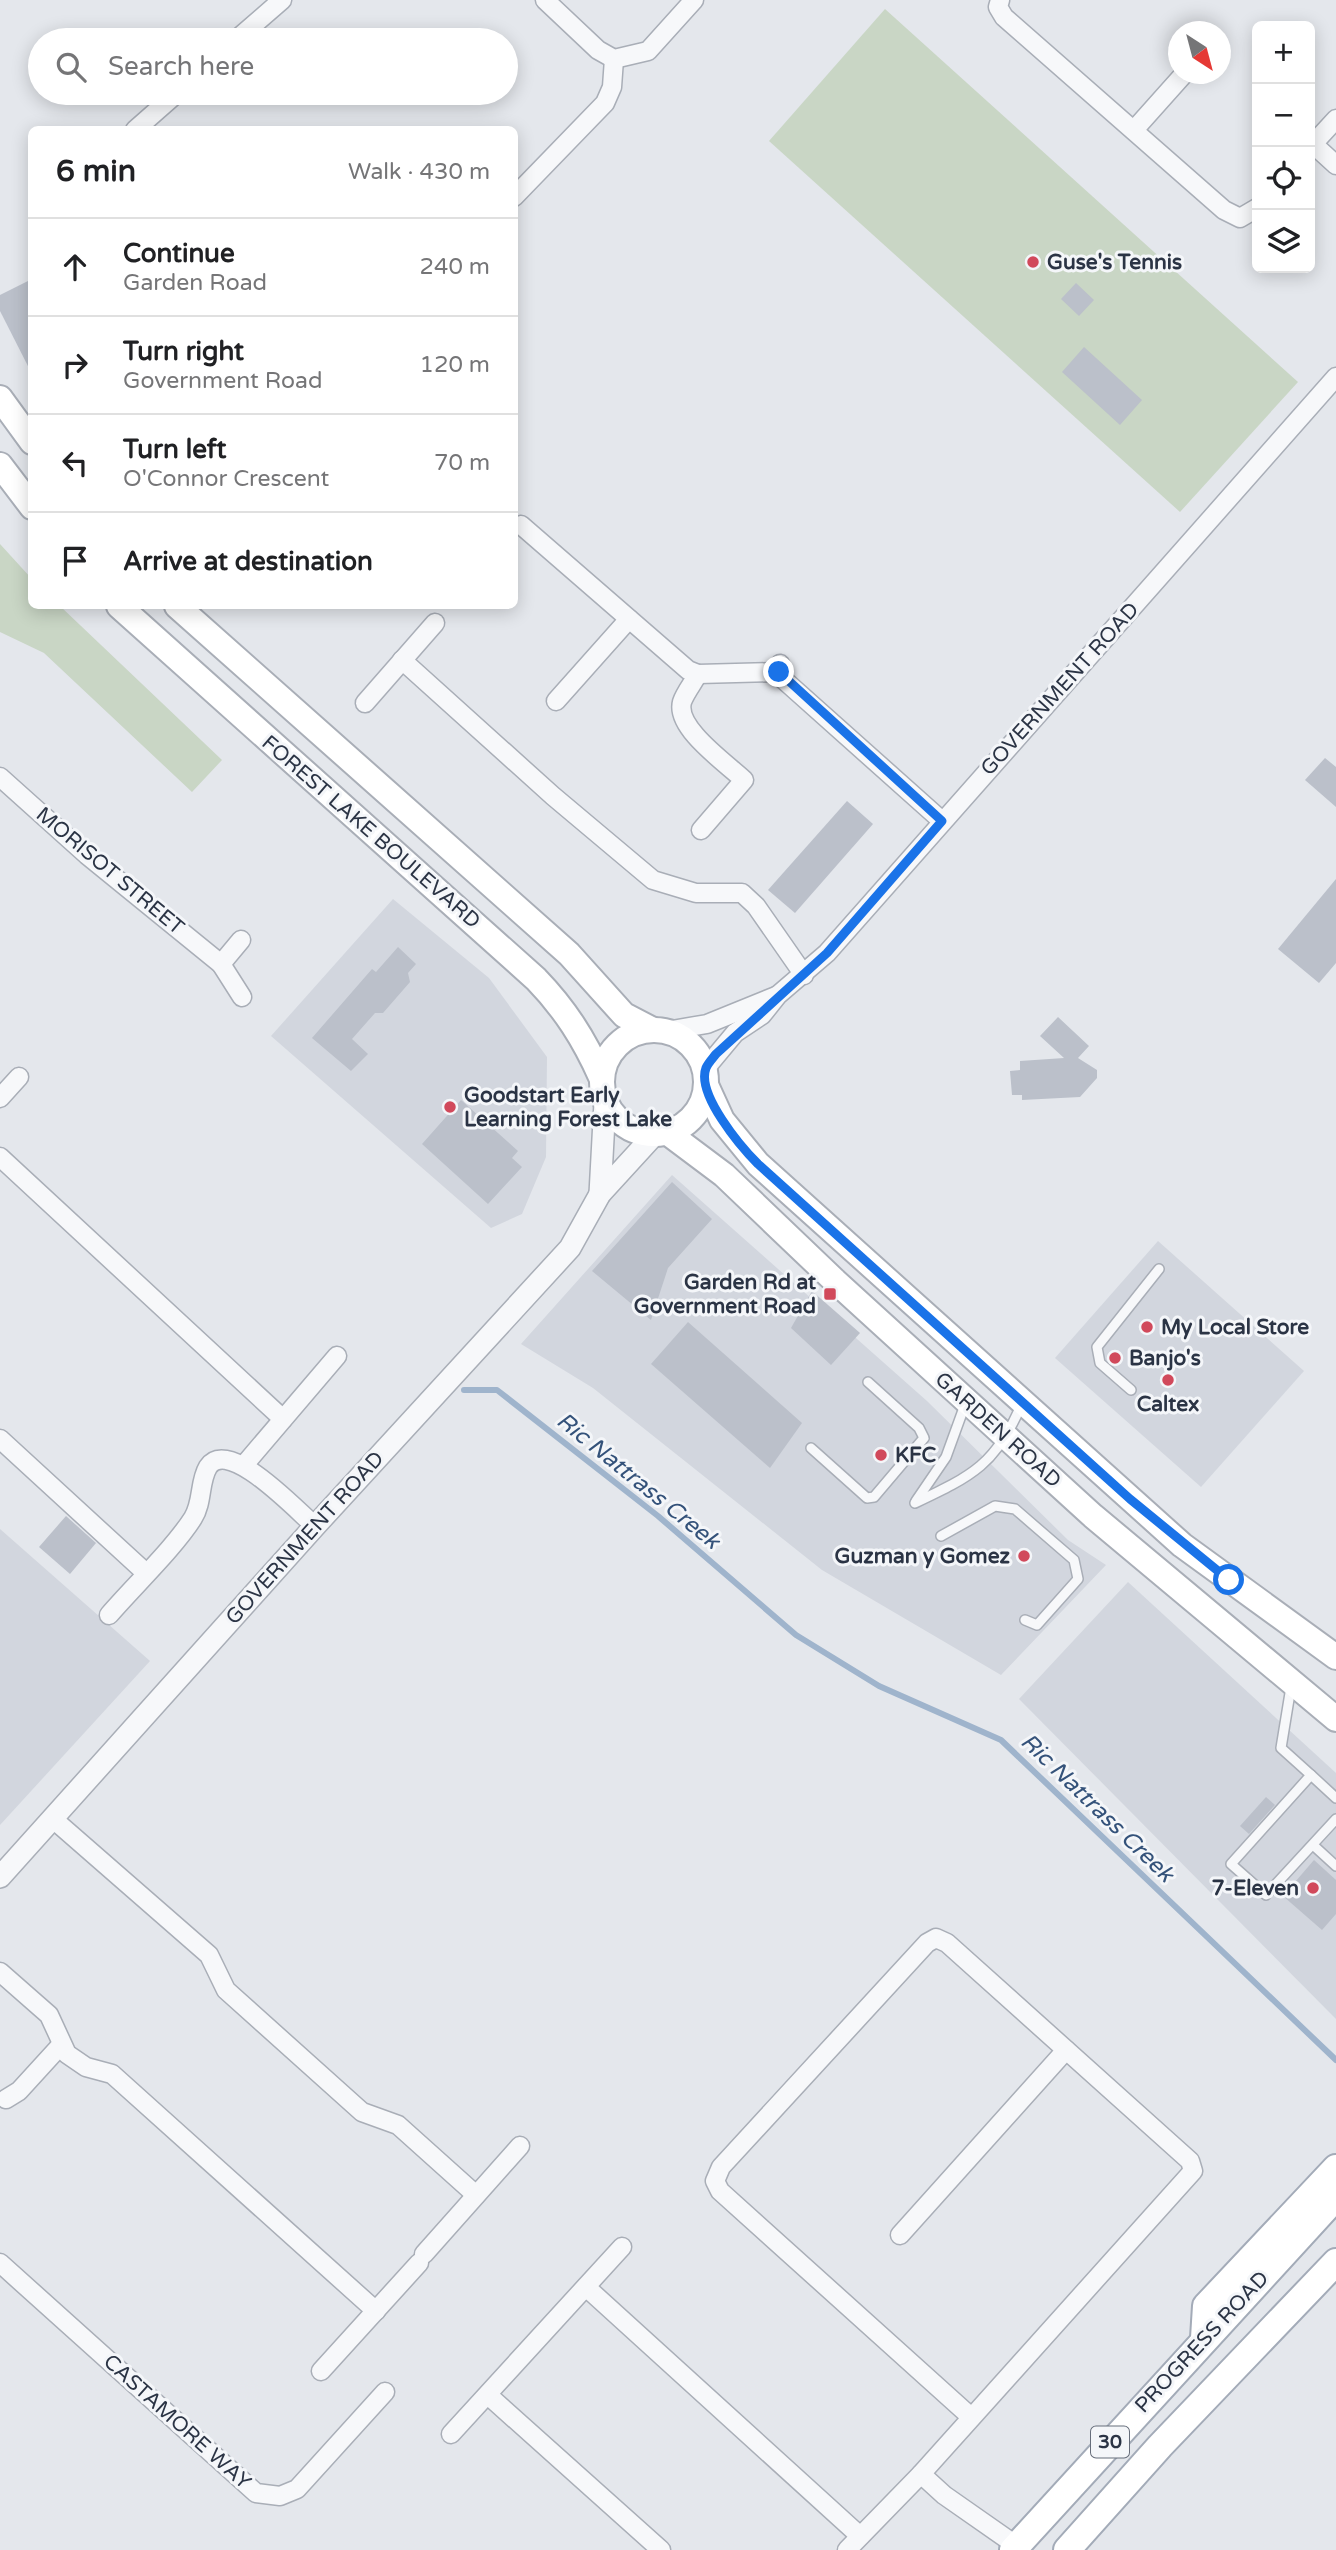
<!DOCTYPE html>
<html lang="en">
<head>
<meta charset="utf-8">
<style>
  :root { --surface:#fff; --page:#f2f2f2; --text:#202124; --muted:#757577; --line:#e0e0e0 }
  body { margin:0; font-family:"Varela Round",sans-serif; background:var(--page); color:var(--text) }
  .controls { position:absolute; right:21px; top:21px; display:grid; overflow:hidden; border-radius:10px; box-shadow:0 4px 18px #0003 }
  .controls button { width:63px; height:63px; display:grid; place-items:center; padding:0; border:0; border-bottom:2px solid var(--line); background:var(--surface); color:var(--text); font:35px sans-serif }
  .compass { position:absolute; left:1168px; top:21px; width:63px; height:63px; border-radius:50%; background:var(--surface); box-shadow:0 4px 18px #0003; rotate:144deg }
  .stop { position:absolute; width:21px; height:21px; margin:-16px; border:5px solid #1a73e8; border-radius:50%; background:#fff }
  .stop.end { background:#1a73e8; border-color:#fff; box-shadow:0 2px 7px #0008 }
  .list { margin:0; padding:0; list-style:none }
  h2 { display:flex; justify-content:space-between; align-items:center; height:91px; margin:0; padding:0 28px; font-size:30px }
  h2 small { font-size:23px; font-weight:400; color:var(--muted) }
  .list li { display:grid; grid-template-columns:46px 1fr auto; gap:21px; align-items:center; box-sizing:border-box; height:98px; padding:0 28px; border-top:2px solid var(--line) }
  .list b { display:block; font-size:26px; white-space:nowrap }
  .list p { margin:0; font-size:23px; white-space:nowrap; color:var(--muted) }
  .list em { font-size:23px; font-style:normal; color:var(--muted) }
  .icon { flex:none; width:38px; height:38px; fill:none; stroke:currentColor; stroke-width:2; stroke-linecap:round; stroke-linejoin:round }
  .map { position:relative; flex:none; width:1336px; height:2550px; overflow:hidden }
  .search { position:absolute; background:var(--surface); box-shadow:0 4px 18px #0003; left:28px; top:28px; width:490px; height:77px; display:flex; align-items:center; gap:18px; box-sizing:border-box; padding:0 24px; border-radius:38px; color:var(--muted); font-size:26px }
  .panel { position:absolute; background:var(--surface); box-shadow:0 4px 18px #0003; left:28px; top:126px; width:490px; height:483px; border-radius:10px }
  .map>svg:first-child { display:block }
</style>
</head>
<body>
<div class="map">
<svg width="1336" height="2550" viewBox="0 0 1336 2550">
  <rect width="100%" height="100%" fill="#e4e7ec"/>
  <g fill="#d2d6de">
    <path d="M393,899L489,978L547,1057L546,1157L522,1214L491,1228L271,1036Z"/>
    <path d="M672,1175L927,1401L1068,1540L1106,1565L1001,1675L822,1570L593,1388L521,1344Z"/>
    <path d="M1158,1241L1304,1371L1201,1487L1055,1358Z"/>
    <path d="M0,1529L150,1661L0,1825Z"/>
    <path d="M1128,1582L1336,1773V2019L1019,1699Z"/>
  </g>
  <g fill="#c9d6c5">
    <path d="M885,9L1298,382L1180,512L769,141Z"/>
    <path d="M0,544L31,578L32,606H60L222,760L192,792L44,653L0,632Z"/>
  </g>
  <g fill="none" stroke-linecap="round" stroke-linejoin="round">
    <path stroke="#9fb4cc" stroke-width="6" d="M464,1390H497L658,1516L796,1635L879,1686L1001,1740L1336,2060"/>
  </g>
  <g fill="#bbc0ca">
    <path d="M32,279V374L0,311V295Z"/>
    <path d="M1076,283L1094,300L1079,316L1061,299Z"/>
    <path d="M1084,347L1142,400L1120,425L1062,372Z"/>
    <path d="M1325,758L1336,767V807L1305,780Z"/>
    <path d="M847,801L873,824L795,913L768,890Z"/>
    <path d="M1336,879V963L1319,983L1278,949Z"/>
    <path d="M398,947L416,964L408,973L410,982L383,1013H375L352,1039L368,1054L351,1071L312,1038L372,969L376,972Z"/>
    <path d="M1058,1017L1089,1046L1078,1058L1097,1070V1078L1080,1097L1022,1100V1095H1012L1010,1071L1020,1070V1061L1064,1058L1040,1036Z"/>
    <path d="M461,1100L518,1151L512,1158L522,1167L488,1204L422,1144Z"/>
    <path d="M672,1182L712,1219L668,1268L651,1320L592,1271Z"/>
    <path d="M812,1291L860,1333L831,1365L791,1328Z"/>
    <path d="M688,1322L802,1423L770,1468L651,1364Z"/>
    <path d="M66,1516L96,1543L70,1574L39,1547Z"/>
    <path d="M1266,1797L1275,1805L1249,1834L1240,1826Z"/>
    <path d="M1314,1860L1336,1880V1914L1322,1930L1283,1896Z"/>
  </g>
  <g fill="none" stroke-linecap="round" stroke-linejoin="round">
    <g stroke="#a9aeb7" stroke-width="12">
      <g id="service">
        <path d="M1131,1390L1100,1363L1097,1347L1159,1269"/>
        <path d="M811,1448L867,1498L874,1497L924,1438L919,1428L868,1382"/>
        <path d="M916,1501L946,1457L966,1402"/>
        <path d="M915,1503C972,1476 997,1464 1022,1403"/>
        <path d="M941,1536L995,1506L1015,1509L1074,1560L1078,1579L1037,1625L1025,1620"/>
        <path d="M1291,1687L1281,1748L1311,1775L1231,1864L1266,1895L1336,1819"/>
        <path d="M1311,1775L1336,1798"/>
        <path d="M1313,1845L1336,1866"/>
      </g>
    </g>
    <g stroke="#a9aeb7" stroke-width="21">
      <g id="minor">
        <path d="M545,0L598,50L614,59L648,51L694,0"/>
        <path d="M1000,0L998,7L1004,17L1224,210L1240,218L1257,208"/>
        <path d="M236,40L282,0"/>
        <path d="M135,130L177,93"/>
        <path d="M1134,130L1184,74"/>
        <path d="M1313,144L1336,119"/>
        <path d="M1310,148L1313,144L1336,165"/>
        <path d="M514,197L605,103L612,87L614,59"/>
        <path d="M521,525L688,670L698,674L779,672"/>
        <path d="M402,660L553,796L653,880L696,893H742L756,906L804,975"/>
        <path d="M780,664L779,672L784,680L942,821"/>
        <path d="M698,674C693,683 685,693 682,702C675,728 726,763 744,780L701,830"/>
        <path d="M556,701L629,619"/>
        <path d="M365,703L435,623"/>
        <path d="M0,777L87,855L221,964"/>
        <path d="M241,940L221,964L242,997"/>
        <path d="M666,1031L707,1024L776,996"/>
        <path d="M705,1069L735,1033L762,1015L778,995L827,953L1336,377"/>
        <path d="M0,1098L19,1077"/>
        <path d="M0,1157L283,1419"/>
        <path d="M0,1439L146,1573"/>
        <path d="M244,1465L337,1356"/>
        <path d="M109,1615C134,1586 174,1548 193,1518C203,1502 199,1482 208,1467C228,1436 297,1511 315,1526"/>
        <path d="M52,1818L209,1955L226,1990L362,2112L398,2125L476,2195"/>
        <path d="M0,1972L49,2015L67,2054L86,2067L112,2074L376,2311"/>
        <path d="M6,2099L19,2091L61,2045"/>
        <path d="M900,2235L1066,2050"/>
        <path d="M424,2254L520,2146"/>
        <path d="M0,2263L256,2493L280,2496L297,2489L385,2392"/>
        <path d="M586,2287L860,2536"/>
        <path d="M321,2371L419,2263"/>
        <path d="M489,2396L661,2550"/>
        <path d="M451,2434L622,2247"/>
        <path d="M921,2474L944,2495L1017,2546"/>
        <path d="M847,2550L921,2474L1193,2171L1190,2161L947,1943L936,1938L927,1943L721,2167L715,2181L720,2191L971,2417"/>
      </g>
    </g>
    <g stroke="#a9aeb7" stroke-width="24">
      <g id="tertiary">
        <path d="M600,1194L605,1102"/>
        <path d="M0,1877L315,1526L570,1248L600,1194L654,1135"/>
      </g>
    </g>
    <g stroke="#a9aeb7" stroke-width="28">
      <g id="secondary">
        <path d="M0,398L32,442"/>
        <path d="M0,465L32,507"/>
        <path d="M119,606L536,979C565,1009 584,1039 601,1077"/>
        <path d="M177,606L569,954L624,1015L651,1029"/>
        <circle cx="654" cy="1082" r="52"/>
        <path d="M706,1085L722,1120L758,1164L1182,1545L1336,1657"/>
        <path d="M668,1133L724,1175L835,1281L1093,1516L1336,1719"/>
      </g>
    </g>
    <g stroke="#a3abb8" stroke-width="30">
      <g id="primary">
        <path d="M1204,2338L1206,2306L1336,2168"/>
        <path d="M1013,2550L1336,2197"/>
        <path d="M1067,2550L1160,2446L1336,2262"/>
      </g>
    </g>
    <use href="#service" stroke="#f7f8fa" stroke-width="9"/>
    <use href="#minor" stroke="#f7f8fa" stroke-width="18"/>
    <use href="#tertiary" stroke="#f7f8fa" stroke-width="21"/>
    <use href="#secondary" stroke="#fff" stroke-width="24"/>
    <use href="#primary" stroke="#fff" stroke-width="26"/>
  </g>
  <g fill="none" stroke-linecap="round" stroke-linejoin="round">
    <path stroke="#1a73e8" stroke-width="9" d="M779,672L942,821L827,953L716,1054C713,1058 708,1063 706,1068C696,1094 741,1147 758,1164L1130,1499L1229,1580"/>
  </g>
  <g fill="#d1495b" stroke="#f4f6f9" stroke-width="2.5">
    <circle cx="1033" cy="262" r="7"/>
    <circle cx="450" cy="1107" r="7"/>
    <rect x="823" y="1287" width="14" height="14" rx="3.5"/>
    <circle cx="1147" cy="1327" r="7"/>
    <circle cx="1115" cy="1358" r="7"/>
    <circle cx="1168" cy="1380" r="7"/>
    <circle cx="881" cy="1455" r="7"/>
    <circle cx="1024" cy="1556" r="7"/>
    <circle cx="1313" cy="1888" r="7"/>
  </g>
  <g text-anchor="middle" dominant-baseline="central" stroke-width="6" stroke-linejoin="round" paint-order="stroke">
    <rect fill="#f4f6f9" stroke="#676e7b" stroke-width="2" x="1091" y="2426.5" width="38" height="31" rx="5"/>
    <g font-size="19" font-weight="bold" fill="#2b3445">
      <text x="1110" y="2442">30</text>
    </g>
    <g font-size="21" font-weight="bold" fill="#2b3445" stroke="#f4f6f9" text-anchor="start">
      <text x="1047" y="262">Guse's Tennis</text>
      <text x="464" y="1095">Goodstart Early<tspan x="464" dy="24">Learning Forest Lake</tspan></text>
      <text x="816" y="1282" text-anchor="end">Garden Rd at<tspan x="816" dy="24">Government Road</tspan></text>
      <text x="1161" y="1327">My Local Store</text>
      <text x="1129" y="1358">Banjo's</text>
      <text x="1168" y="1404" text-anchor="middle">Caltex</text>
      <text x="895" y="1455">KFC</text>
      <text x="1010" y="1556" text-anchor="end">Guzman y Gomez</text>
      <text x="1299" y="1888" text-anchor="end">7-Eleven</text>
    </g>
    <g font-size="21" fill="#2b3445" stroke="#f4f6f9">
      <text transform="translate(1060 689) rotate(-48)">GOVERNMENT ROAD</text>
      <text transform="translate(371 832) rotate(41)">FOREST LAKE BOULEVARD</text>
      <text transform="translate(110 871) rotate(40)">MORISOT STREET</text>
      <text transform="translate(998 1430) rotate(42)">GARDEN ROAD</text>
      <text transform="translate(305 1538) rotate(-48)">GOVERNMENT ROAD</text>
      <text transform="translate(1202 2342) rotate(-47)">PROGRESS ROAD</text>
      <text transform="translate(177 2422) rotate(42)">CASTAMORE WAY</text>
    </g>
    <g font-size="23" font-style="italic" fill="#34527a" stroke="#f4f6f9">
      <text transform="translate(638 1481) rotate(39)">Ric Nattrass Creek</text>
      <text transform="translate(1097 1808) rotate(44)">Ric Nattrass Creek</text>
    </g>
  </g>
</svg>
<div class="controls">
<button>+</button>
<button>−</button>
<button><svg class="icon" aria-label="locate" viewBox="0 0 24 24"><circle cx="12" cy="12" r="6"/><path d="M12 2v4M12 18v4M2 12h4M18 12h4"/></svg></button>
<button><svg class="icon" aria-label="layers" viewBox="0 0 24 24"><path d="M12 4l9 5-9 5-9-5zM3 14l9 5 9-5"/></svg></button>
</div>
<svg class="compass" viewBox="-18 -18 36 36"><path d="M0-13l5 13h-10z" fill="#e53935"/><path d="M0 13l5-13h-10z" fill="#757577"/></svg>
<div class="stop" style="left:1229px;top:1580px"></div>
<div class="stop end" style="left:779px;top:672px"></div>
<div class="search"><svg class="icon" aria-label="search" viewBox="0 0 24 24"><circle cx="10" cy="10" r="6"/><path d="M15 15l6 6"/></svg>Search here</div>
<section class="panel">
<h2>6 min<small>Walk · 430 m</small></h2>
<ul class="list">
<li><svg class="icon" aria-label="ahead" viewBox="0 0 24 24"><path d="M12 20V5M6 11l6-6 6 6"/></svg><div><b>Continue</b><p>Garden Road</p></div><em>240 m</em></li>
<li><svg class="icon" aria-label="right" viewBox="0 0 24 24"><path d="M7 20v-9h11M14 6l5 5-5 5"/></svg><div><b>Turn right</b><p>Government Road</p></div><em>120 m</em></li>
<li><svg class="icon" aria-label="left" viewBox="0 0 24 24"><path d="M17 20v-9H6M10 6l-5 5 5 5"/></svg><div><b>Turn left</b><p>O'Connor Crescent</p></div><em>70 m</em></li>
<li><svg class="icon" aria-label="arrive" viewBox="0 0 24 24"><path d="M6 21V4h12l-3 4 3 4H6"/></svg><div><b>Arrive at destination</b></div></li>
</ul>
</section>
</div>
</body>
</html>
